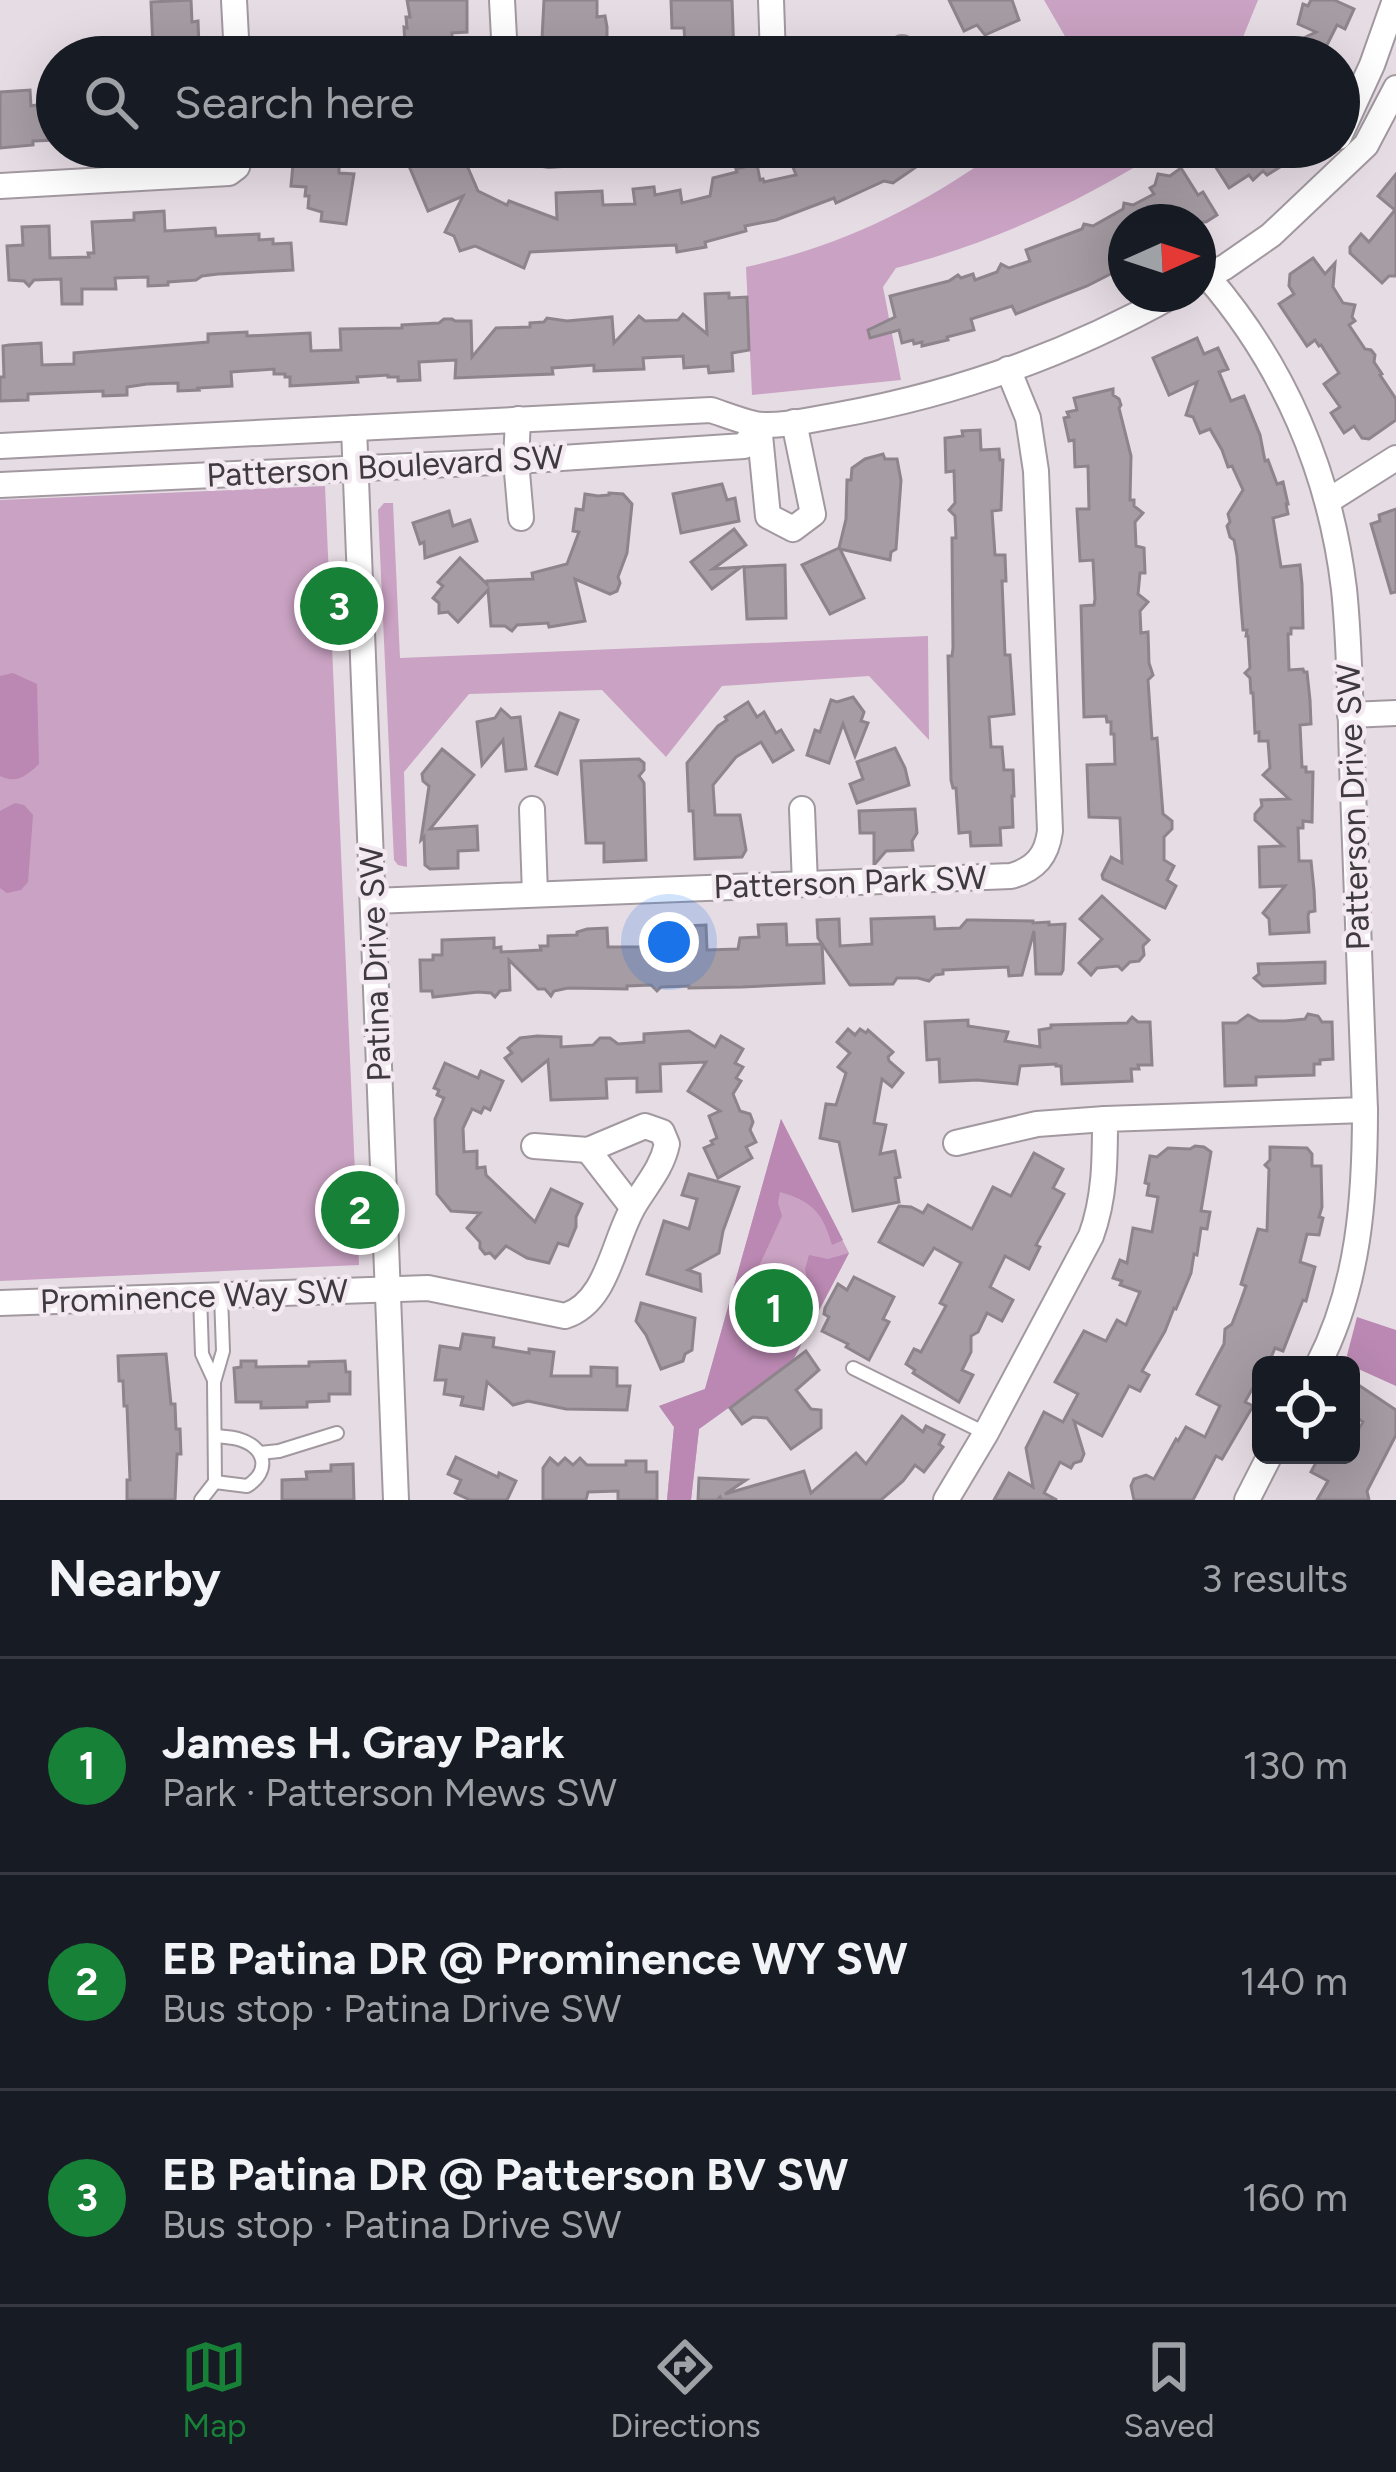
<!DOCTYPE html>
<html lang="en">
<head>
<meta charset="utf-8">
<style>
  :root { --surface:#171b24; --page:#20242c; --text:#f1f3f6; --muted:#9ea1a6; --line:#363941; --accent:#178137 }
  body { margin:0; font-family:Figtree,sans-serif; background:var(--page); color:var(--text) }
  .controls { position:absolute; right:36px; bottom:36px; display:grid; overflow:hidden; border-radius:18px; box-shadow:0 12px 48px #0002 }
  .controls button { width:108px; height:108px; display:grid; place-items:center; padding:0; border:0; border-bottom:3px solid var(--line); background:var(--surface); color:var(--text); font:60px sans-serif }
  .compass { position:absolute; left:1108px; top:204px; width:108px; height:108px; border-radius:50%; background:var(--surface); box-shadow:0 12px 48px #0002; rotate:87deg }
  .you { position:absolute; left:669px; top:942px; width:42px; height:42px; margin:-30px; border:9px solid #fff; border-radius:50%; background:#1a73e8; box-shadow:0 0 0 18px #1a73e833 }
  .badge { display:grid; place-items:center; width:78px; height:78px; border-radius:50%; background:var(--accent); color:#fff; font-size:39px; font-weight:700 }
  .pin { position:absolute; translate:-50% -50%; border:6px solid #fff; box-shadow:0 3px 12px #0006 }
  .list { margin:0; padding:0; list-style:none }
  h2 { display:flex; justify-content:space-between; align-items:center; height:156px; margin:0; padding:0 48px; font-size:51px }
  h2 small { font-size:39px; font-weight:400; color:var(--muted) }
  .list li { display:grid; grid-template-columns:78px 1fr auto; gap:36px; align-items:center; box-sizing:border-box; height:216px; padding:0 48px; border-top:3px solid var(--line) }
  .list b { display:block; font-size:45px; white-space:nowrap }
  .list p { margin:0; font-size:39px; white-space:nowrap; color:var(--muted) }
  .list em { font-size:39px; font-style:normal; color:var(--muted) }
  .icon { flex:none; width:66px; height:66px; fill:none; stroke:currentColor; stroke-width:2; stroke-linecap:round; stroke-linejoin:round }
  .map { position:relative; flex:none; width:1396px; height:1500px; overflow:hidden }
  .search { position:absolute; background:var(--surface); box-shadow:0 12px 48px #0002; left:36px; right:36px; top:36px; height:132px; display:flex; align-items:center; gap:30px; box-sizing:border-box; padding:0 42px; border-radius:66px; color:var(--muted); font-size:45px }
  .sheet { height:804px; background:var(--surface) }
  nav { display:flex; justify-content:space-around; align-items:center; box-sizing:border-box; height:168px; border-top:3px solid var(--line); background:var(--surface); font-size:33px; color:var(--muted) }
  nav a { display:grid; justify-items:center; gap:6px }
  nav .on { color:var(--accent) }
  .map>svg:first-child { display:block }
</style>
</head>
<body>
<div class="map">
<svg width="1396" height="1500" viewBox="0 0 1396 1500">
  <rect width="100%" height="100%" fill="#e6dce4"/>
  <g fill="#caa2c3">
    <path d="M1044,0H1258L1235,57H1077Z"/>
    <path d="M1004,147H1168C1082,201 994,243 896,268L883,287L901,380L752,395L746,267C842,246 925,205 1004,147Z"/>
    <path d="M325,486L359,1265L0,1281V500Z"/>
    <path d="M384,503H393L400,658L928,636L929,740L869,676L722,686L666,757L602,690L469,694L404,772L407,867L398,865L394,860L378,510Z"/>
    <path d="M781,1119L849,1253L792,1362L699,1429L691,1500H667L674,1427L659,1406L705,1389Z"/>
  </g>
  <g fill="#ba88b2">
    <path d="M13,673L37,684L39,764C26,776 17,784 0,776V676Z"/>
    <path d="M15,803L24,805L33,815L28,882L21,890L7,893L0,888V811Z"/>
    <path d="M781,1119L843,1240L832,1245C823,1213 812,1201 780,1192L778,1203L782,1216L749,1288L744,1307L759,1325L789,1322L807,1280L805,1269L809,1255L828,1259L849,1253L792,1362L699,1429L691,1500H667L674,1427L659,1406L705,1389Z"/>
    <path d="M1357,1317L1396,1330V1386L1345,1363Z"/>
  </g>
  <g fill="#a69ca4" stroke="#8e848c" stroke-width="3">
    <path d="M191,0L192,22L198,21L199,46L153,48L151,2Z"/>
    <path d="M407,0H467V32L452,33V38L449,39L450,57H413V49L408,50V43L405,44L404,27L407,28L406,17H410Z"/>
    <path d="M544,0H597V17L605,16L607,27V43L604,57H564L563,51H558L557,39H542Z"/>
    <path d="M671,0H732L734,57H686L684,28H672Z"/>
    <path d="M949,0H1012L1019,20L985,35L977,25L964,31Z"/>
    <path d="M1311,0H1334L1354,9L1345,29L1337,25L1321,57H1264L1316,32L1298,24L1303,4L1308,6Z"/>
    <path d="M30,90L31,106L57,101V140L33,141V145L0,148V92Z"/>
    <path d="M306,147H339V173L354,174L346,224L321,221L322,212L308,208L309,196H305L306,187L291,186L293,164L307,165Z"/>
    <path d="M401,147H459L478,191L507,205L509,201L557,219L556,193L602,191L603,205L635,204L633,189L654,187L655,195L680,190L682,203L710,196L713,178L737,172L736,169L757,164L760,180L763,179L764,182L796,175L791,162L814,153L811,147H834L836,153L850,149L852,157L870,147H945L893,183L884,181L836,203L834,198L776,220L745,226L746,231L705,242L706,247L677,252L676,245L530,252L524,268L475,246L460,251L454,236L445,232L463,196L428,211Z"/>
    <path d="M1203,147H1253L1258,155L1268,149L1280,167L1267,175L1263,171L1253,180L1249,175L1229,188Z"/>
    <path d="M1181,168L1198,195L1203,192L1217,215L1206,222H1126V266L1087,286L1016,314L1012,306L971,319L974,330L947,337L948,340L922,346V342L914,344L913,340L902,343L899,330L870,338L868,330L895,317L890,296L949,281L958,275L961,278L973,274L975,280L997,272L1001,264L1009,268L1030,261L1026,250L1082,229L1084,224L1093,226L1123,209L1124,203L1133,205L1154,194L1150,188L1155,185L1158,174L1170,176Z"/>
    <path d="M1396,174V276H1389L1382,283L1350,253V247L1361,234L1369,242L1395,210L1378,196Z"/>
    <path d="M164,211L165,231L215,228L216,236L259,234V240L273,239V244L291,243L293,270L218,274L202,276L196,280L168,282V285L148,286V277L115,278L116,289H82V304H62L61,279L34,280L29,286L24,281L9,280L7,246L23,245L22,227L49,226L50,258L89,257L88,253H94L92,222L134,220V213Z"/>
    <path d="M1313,258L1325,274L1335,263L1333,287L1343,303L1355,305L1352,317L1355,321L1349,325L1365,349L1371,350L1375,355L1374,362L1382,374L1380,375L1396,399V420L1369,439L1362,438L1354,426L1344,433L1331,413L1340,407L1324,384L1339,373L1321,345L1319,346L1315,340L1307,346L1279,304L1294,294L1289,286L1290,274Z"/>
    <path d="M729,293V298L747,297L749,350L732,353L733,371L709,373L708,366L684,368L683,356L643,358L644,369L594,371V365L552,368L553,374L455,378L456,360L419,362L420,380L398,381V377H388V375L357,377L358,382L290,386V377H285V374H274V369L231,372L232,386L198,388L199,390L178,391V383L147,384L127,387V395L103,396V391L28,394V400L0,401V377H4L3,346L9,345L41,343L42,365L74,364V353L208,342V334L247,332V336L310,333L311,351L341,350L340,329L402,328V325L439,323L444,319H452L455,321H471L472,357L496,328L530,327V323L544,322L547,318L567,321L612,317L614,343L639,316L645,321L678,320L683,314L707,334L705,294Z"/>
    <path d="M1197,338L1204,354L1218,348L1228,369L1219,372L1231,401L1244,396L1260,435L1265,461L1268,460L1277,484L1283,482L1288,504H1286L1288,514L1273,518L1281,567L1300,565L1302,584L1303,628H1291V634H1288L1289,670L1303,669L1304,672H1307L1310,700L1311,724L1300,725L1302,767H1306V772H1313L1312,822L1303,821V828H1298L1299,861H1311L1314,890L1315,911L1309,912L1308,916L1309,932L1270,934L1269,919L1263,913L1285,886L1260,887L1259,847L1283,846L1255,820V814L1262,806L1261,800L1289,799L1263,775L1270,768L1268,741H1259V732L1255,733L1253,693H1251L1250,678L1245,673L1250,668L1248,636H1246L1247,630H1243L1237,556L1234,540L1230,537L1227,526L1230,522L1228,514L1243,490L1232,466L1228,467L1222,450L1210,429L1200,433L1193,417L1186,415L1197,382L1169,395L1153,358Z"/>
    <path d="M1113,389V395L1119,399L1121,405L1119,408L1131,456L1130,500H1134V506L1143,513L1135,522L1136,546L1144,548L1145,573H1140L1138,594L1148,602L1140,611L1141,633L1148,632L1149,663L1153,675L1148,680L1152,739L1157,738L1163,814L1172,821V829L1164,837V860L1174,866L1167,880L1176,886L1165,908L1103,879L1102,875L1111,857L1122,863L1120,818L1089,817L1087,765L1115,764L1114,734H1111V722H1107L1106,716L1084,717L1081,606L1094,605L1095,599L1093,560L1080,561L1077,509H1089L1088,466L1075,467L1074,440L1069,441L1064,418L1069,417L1067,412L1077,410L1074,398Z"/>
    <path d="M980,430L981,450L999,449L1000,460H1003L1001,510L992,511L995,555H1005L1006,581H1002L1005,655H1010L1014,714L989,717L991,747H1002L1004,770H1013L1014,796H1012L1013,827L1000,828L1001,845L971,846L970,832L959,833L956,788H953L951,780L948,656H952L953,648L952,538H956L955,516L949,510L955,503L954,471L946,472L945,438L963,436L962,431Z"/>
    <path d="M883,454L885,459H897L901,480L896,549L891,552L890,560L840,549L864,598L830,614L802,565L839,548L846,519L847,480H851L852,468L865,459Z"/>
    <path d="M722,484L727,500L735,498L739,521L681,533L673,494Z"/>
    <path d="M609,493L623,494L632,504L627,553L618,577L620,583L617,591L610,594L575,579L585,621L549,627L548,623L517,625L512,631L505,626H491L488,590L458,622L448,612L439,613V603L433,598L443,586L438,582L460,558L487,584V581L533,579L532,573L567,564L579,532L573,531L576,509L583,510L585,494L598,496L609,495Z"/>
    <path d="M1396,509V592L1391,593L1371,524L1380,521L1379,515Z"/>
    <path d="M449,511L453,526L470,520L477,541L425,558L424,542L420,544L413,523Z"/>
    <path d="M734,529L746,545L713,569L741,567L712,589L691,562Z"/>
    <path d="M785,565L786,618L747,619L744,567Z"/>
    <path d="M853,697L864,712L861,721L868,723L855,756L843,724L829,763L807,755L815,730L820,732L831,700L837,702Z"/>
    <path d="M748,702L757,717L764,712L776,733L781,730L793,750L773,762L761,742L736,757L713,785L715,815H740L746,850L742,857L695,859L693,811H689L687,763L718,726L727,720L725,717Z"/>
    <path d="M501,709L511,718L520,717L526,769L506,771L503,740L482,765L477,722L495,718Z"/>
    <path d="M560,713L578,720L557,774L536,766Z"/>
    <path d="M895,748L905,768L909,785L857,803L850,784L863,779L857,762Z"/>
    <path d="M442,749L474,775L430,829L477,826L478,850L458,851V868L430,869L425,865L424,837L421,840L429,786L423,781L422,774Z"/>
    <path d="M639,759L644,763V770L639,776L644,783L646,860L604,862V843H586L581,761Z"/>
    <path d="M915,809L917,833L912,841L913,850L886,851L874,865V833H860L859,811Z"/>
    <path d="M1102,896L1149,940L1143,946L1144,955L1139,961L1130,962L1122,970L1118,966L1097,968L1091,975L1079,963L1102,939L1080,919Z"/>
    <path d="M934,917L935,929L960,928L967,920H974L1033,921V923L1049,922V925L1065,924L1063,970L1061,974H1036L1034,931L1022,975L1009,976L1008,967L943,970V974L935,975L929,981L918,978H897L893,984L850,985L818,938L817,920L839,919L840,946L872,944L871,919Z"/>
    <path d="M786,924L787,945L822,944L824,983L742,987L689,988V986L661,987L657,991L651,985L627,986V989L568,988L554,991L551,996L545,989H538L509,960L510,990L500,991L495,997L491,993L478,992L433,997L432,991H421L420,960H433V955H442V940L494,938V948L501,947V952L541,950L540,946H548V936L577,935V932L587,929L607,928L608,947H648L655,945L654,932L685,931V926L706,925L707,950L738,949L740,938L759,937L758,925Z"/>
    <path d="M1325,962V983L1263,986L1254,978L1259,974L1258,964Z"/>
    <path d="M1308,1014L1318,1016L1322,1022H1332L1333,1059L1320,1060V1064H1314V1075L1256,1077V1085L1225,1086L1223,1023H1237L1248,1015L1259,1021H1285L1305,1019Z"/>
    <path d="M1132,1017L1138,1022H1150L1152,1065H1138L1139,1069H1131L1132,1081L1062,1084L1061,1066H1056V1064L1020,1066L1017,1084L977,1080L940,1082L939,1059L927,1060L925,1022L968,1020V1026L1008,1032L1005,1041L1040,1047L1039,1030L1051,1028V1025L1127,1023Z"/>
    <path d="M848,1029L855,1035L860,1029L866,1033L868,1030L893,1052L888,1057L889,1061L903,1073L892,1087L882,1079L874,1123L886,1125L880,1154L895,1151L900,1177L895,1178L899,1202L853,1211L839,1142L820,1138L826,1104L836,1105L846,1073L838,1067L850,1053L837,1042Z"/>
    <path d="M689,1031L715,1047L721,1036L743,1049L735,1063L743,1067L736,1078L741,1081L733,1094L740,1111L750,1114L753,1122L750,1130L756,1142L746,1147L752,1158L718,1178L704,1148L713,1144L711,1141L717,1138L709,1116L720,1111L688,1091L706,1062L660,1064L661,1091L637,1092V1078L606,1079L607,1098L551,1100L548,1060L522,1081L505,1058L512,1053L508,1048L520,1038L537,1036L561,1037V1047L593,1045L600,1038H610L618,1044L644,1042V1034Z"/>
    <path d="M445,1063L478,1078L481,1071L503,1081L490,1110L484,1107L481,1113L472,1109L463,1128L464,1152L477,1151V1168L485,1167L486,1175L535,1222L551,1189L582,1204L576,1217V1227L568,1246L558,1243L549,1263L527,1258L506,1246L495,1258L490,1253L485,1254L480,1248V1242L467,1228L480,1213L451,1211L437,1194L435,1119L444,1098L437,1095L439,1090L434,1088Z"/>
    <path d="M1195,1146L1204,1147L1211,1152L1201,1211L1210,1212L1207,1229L1201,1228L1197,1255L1194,1254L1191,1273L1176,1309L1174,1308L1165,1331L1142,1371L1149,1375L1140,1391L1129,1386L1102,1436L1074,1421L1084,1454L1081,1461L1074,1463L1071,1468L1060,1462L1044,1493L1057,1500H994L1009,1473L1033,1487L1026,1448L1044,1412L1063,1422L1078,1394L1055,1382L1084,1331L1106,1341L1117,1320L1126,1325L1140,1292L1120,1285L1122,1281L1113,1278L1120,1260L1127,1263L1133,1228L1152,1232L1158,1197L1147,1195L1149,1184L1145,1183L1150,1156L1157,1157L1168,1148L1190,1149Z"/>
    <path d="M1270,1147L1307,1148L1312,1154V1166H1321L1322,1207L1319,1217L1323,1218L1319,1235L1307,1234L1300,1262L1315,1267L1306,1301L1303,1300L1283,1351L1275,1348L1268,1365H1261V1373L1245,1402L1253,1406L1222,1459L1216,1456L1193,1500H1134L1131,1486L1134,1479L1146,1475L1154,1479L1176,1439L1178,1441L1186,1427L1205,1437L1220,1406L1197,1394L1224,1344L1225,1329L1232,1324L1240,1303L1246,1286L1241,1284L1258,1229L1267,1231L1269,1169L1265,1165L1270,1160Z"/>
    <path d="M1034,1153L1063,1169L1053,1188L1064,1194L1036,1245L1040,1247L1029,1269L1005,1256L990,1287L1013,1300L1002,1321L987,1313L978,1332L971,1336V1352L962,1370L973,1375L959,1402L913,1373L915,1370L906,1364L914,1349L921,1352L946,1306L940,1303L961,1263L934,1248L923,1265L879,1242L899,1206L911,1207L923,1213L928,1205L972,1229L993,1187L1011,1196Z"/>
    <path d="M689,1174L739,1187L723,1231L719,1253L688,1270L700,1274L701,1291L647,1274L664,1221L689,1229L697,1199L682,1195Z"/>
    <path d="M854,1277L894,1297L883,1319L889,1322L869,1360L846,1347L848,1344L822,1331L829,1317L824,1314L825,1308L838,1284L847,1290Z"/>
    <path d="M641,1303L695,1318L692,1350L685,1354L683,1361L661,1369L646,1335L636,1321Z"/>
    <path d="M463,1334L494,1338L493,1347L529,1353V1349L554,1352L551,1376H591V1367L617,1368V1386H630L627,1410L566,1409L528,1401L513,1405L487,1382L483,1409L461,1405L463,1397L444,1394L446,1380H435L440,1346L460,1349Z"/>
    <path d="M806,1351L819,1370L796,1390L811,1409L821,1410V1428L791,1449L767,1418L753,1417L742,1424L730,1408Z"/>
    <path d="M166,1354L171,1404H175L176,1429H180L181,1454H177L175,1500H127V1480H130L127,1406H124L123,1381H119L118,1356Z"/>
    <path d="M241,1361H256V1367L309,1366V1362L345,1361L346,1372H350V1394H329V1401L307,1402V1407L261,1408V1402H236L234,1368L241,1367Z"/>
    <path d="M1351,1380L1396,1410V1435L1367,1491L1369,1500H1317L1328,1481L1311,1472L1320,1455H1351V1442L1363,1422L1351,1413Z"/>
    <path d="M902,1416L923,1432L926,1426L944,1435L939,1444L943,1447L924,1472L915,1465L903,1481L881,1500H721L720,1497L717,1500H698L699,1478L746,1480L725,1494L804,1471L811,1493L856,1453L866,1464Z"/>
    <path d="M456,1457L498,1477L499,1473L516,1481L507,1500H470L455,1493L461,1480L448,1474Z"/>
    <path d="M550,1458L558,1465L565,1458L573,1465L580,1458L587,1465H626V1461H646V1472H657V1500H618V1491L588,1492L586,1500H543V1468Z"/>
    <path d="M353,1464L354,1500H282V1480L307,1479L306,1472L331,1471V1465Z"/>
  </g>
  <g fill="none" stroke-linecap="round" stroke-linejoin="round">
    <g stroke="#a299a0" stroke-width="16">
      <g id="service">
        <path d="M200,1295L202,1354L214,1380"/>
        <path d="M853,1368L985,1433"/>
        <path d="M260,1453L279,1451L337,1433"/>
        <path d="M215,1482L247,1486C271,1471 266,1447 238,1439C231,1437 224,1437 216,1436"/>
        <path d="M201,1500L215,1482L214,1382L223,1351L221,1295"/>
      </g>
    </g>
    <g stroke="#a299a0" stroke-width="28">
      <g id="minor">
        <path d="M234,0L237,57"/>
        <path d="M502,0L505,57"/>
        <path d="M771,0L773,57"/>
        <path d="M888,57L902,48"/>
        <path d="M1339,137L1372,65L1395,0"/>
        <path d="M526,147L533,152L549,155L652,147"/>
        <path d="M0,186L229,173L237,167L243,147"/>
        <path d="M1207,276C1284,365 1330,472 1344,589C1351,655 1350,723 1353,790C1357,897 1361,1003 1365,1110C1365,1198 1359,1286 1318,1365"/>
        <path d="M1198,281L1225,267L1271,235L1366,145L1396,88"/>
        <path d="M518,419L516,461L521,518"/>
        <path d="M759,425L768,516L793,529L813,514L794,422"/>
        <path d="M354,428L396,1500"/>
        <path d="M0,446L711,410C726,415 741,421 755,424C777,428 815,419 838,415C956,394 1070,353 1175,294"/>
        <path d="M0,485L516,461L744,446L759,425"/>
        <path d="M1328,501L1396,458"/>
        <path d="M1350,715L1396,713"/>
        <path d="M532,809L535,894"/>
        <path d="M802,809L805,884"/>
        <path d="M373,901L1011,876C1036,869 1047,855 1050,831L1036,471L1028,418L1008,369"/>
        <path d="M956,1143L1037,1124L1105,1119"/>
        <path d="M588,1150L632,1207"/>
        <path d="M0,1303L428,1288L565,1316C609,1302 613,1239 635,1204C647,1184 662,1168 667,1144L662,1132L645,1126L588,1150L534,1146"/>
        <path d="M946,1500L986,1433L1091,1236C1105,1198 1105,1159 1105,1119L1365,1110"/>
        <path d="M1247,1500L1270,1455"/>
      </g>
    </g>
    <use href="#service" stroke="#fff" stroke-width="12"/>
    <use href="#minor" stroke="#fff" stroke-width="24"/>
  </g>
  <g text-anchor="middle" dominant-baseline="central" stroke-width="9" stroke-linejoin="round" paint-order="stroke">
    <g font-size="33" fill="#3e3a3e" stroke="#f3e9f1">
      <text transform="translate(385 466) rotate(-3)">Patterson Boulevard SW</text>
      <text transform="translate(1353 807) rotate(-92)">Patterson Drive SW</text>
      <text transform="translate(850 882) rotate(-2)">Patterson Park SW</text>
      <text transform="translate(375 964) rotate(-92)">Patina Drive SW</text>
      <text transform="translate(194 1296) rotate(-2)">Prominence Way SW</text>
    </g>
  </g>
</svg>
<div class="controls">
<button><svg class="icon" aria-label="locate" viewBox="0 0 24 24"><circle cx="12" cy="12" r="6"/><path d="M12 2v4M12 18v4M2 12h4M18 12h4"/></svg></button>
</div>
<svg class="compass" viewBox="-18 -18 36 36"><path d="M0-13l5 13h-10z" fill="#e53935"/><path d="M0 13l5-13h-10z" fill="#9ea1a6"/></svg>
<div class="you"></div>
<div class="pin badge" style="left:774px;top:1308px">1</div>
<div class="pin badge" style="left:360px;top:1210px">2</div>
<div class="pin badge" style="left:339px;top:606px">3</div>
<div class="search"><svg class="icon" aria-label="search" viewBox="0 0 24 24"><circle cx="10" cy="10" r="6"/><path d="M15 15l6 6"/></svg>Search here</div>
</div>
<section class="sheet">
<h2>Nearby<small>3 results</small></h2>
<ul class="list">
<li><span class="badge">1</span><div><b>James H. Gray Park</b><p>Park · Patterson Mews SW</p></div><em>130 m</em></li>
<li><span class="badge">2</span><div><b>EB Patina DR @ Prominence WY SW</b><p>Bus stop · Patina Drive SW</p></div><em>140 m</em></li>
<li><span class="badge">3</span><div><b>EB Patina DR @ Patterson BV SW</b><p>Bus stop · Patina Drive SW</p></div><em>160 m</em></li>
</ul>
</section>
<nav>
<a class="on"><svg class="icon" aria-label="map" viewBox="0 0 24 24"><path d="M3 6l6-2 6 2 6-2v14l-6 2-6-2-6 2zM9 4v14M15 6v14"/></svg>Map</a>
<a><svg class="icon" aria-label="directions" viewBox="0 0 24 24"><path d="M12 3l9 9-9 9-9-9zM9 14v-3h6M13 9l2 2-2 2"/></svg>Directions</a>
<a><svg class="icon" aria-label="saved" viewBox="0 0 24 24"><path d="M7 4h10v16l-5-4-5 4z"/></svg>Saved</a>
</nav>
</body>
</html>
